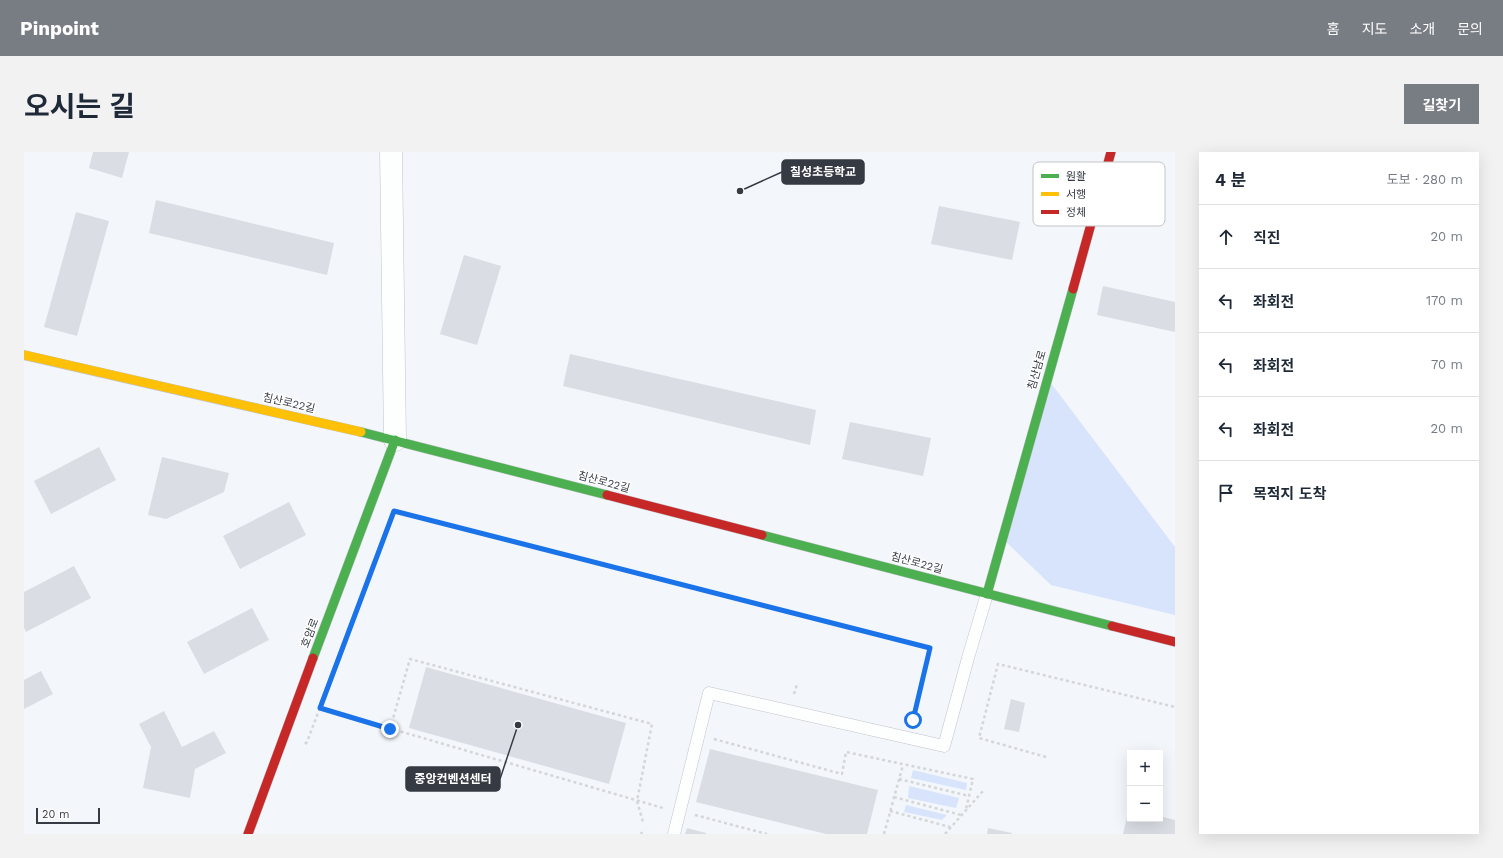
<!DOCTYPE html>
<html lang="ko">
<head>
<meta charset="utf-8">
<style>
  :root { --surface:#fff; --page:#f2f2f3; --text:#1f2937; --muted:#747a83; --line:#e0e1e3; --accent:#787c83 }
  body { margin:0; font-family:"Work Sans","Noto Sans KR",sans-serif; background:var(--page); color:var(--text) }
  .controls { position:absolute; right:12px; bottom:12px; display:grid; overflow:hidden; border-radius:0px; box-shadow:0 4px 16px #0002 }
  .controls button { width:36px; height:36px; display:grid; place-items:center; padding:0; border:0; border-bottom:1px solid var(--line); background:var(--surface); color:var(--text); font:20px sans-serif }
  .scale { position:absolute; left:12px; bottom:10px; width:64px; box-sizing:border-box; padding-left:4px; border:2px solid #363a43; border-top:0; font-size:11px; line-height:14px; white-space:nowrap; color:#363a43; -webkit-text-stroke:3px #fff; paint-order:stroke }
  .stop { position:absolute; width:12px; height:12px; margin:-9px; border:3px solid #1a73e8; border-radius:50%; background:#fff }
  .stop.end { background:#1a73e8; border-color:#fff; box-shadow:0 1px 4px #0008 }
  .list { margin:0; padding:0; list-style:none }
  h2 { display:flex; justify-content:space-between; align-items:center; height:52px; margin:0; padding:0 16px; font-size:17px }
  h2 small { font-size:13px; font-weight:400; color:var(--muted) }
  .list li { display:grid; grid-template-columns:26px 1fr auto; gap:12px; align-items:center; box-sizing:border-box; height:64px; padding:0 16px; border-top:1px solid var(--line) }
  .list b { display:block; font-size:15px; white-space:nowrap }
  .list em { font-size:13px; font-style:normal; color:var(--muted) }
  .icon { flex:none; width:22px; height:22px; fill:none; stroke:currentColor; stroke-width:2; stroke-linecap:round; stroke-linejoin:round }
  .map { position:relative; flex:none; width:1151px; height:682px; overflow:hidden; border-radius:0px }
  header { display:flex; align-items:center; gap:24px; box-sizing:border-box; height:56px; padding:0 20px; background:var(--accent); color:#fff }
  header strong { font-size:19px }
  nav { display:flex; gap:22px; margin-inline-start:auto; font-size:14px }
  .intro { display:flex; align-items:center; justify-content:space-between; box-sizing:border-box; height:96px; padding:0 24px }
  h1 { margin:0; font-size:28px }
  .button { padding:10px 18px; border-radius:0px; background:var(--accent); color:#fff; font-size:14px; font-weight:700 }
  main { display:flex; gap:24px; padding:0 24px }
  aside { flex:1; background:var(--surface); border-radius:0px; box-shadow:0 4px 16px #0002 }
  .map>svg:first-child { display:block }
</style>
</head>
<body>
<header>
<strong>Pinpoint</strong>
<nav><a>홈</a><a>지도</a><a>소개</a><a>문의</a></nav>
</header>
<div class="intro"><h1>오시는 길</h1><a class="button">길찾기</a></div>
<main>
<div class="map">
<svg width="1151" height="682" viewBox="0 0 1151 682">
  <rect width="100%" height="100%" fill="#f3f6fa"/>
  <g fill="#d7e4fc">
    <path d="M1023,226L1151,395V463L1027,433L978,386Z"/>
    <path d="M889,618L943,631L942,638L887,626Z"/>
    <path d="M885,634L935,646L932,656L884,646Z"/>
    <path d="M882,653L923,663L918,668L880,660Z"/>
  </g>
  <g fill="#dadee4">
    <path d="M69,0H105L98,26L65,16Z"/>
    <path d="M132,48L310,91L303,123L125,81Z"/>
    <path d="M915,54L996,70L988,108L907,92Z"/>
    <path d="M52,60L85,69L53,184L20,175Z"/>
    <path d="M440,103L477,114L453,193L416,182Z"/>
    <path d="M1079,134L1151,150V180L1073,163Z"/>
    <path d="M546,202L792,258L786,293L539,234Z"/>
    <path d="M826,270L907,286L899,324L818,307Z"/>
    <path d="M75,295L92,328L27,362L10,329Z"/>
    <path d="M138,305L205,321L200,340L142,367L124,363Z"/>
    <path d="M265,350L282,383L216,417L199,384Z"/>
    <path d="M50,414L67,446L2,480L0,476V440Z"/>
    <path d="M228,456L245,488L180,522L163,490Z"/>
    <path d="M402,515L602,571L585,632L385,576Z"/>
    <path d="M17,519L29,542L0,557V528Z"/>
    <path d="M987,547L1001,551L995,580L980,577Z"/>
    <path d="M140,559L158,595L190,579L202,601L171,617L166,646L119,636L127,595L115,572Z"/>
    <path d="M686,597L854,638L843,682H802L672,650Z"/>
    <path d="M1105,657L1106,667H1136V664L1151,668V682H1099Z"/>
    <path d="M663,676L682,681V682H661Z"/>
    <path d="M964,676L988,681V682H963Z"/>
  </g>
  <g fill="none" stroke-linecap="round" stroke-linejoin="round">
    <g stroke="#c1c4ca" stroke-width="13">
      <path id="lane" d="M650,682L685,541L920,594L944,506L963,442"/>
    </g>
    <g stroke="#c1c4ca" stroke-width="23">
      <path id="street" d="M367,0L371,288"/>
    </g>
    <g stroke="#c1c4ca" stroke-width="10">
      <g id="fast">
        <path d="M337,280L583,343"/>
        <path d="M738,383L1088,474"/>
        <path d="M963,442L1049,137"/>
        <path d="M289,506L371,288"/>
      </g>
    </g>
    <g stroke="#c1c4ca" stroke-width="10">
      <path id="slow" d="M0,203L337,280"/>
    </g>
    <g stroke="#c1c4ca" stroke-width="10">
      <g id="jam">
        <path d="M1049,137L1087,0"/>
        <path d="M583,343L738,383"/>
        <path d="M1088,474L1151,490"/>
        <path d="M224,682L289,506"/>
      </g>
    </g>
    <g stroke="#d4d6d8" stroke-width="2.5" stroke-dasharray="3 3" stroke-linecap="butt">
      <path d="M770,542L773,532"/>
      <path d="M296,556L639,656"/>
      <path d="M366,577L386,507L628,572L613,649L619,670"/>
      <path d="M690,587L818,622L822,600L949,627L942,657"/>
      <path d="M281,592L283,590L370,359L906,496L888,568"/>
      <path d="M1022,605L955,586L974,512L1151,555"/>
      <path d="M875,627L945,644"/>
      <path d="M870,645L937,663"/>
      <path d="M866,659L926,675"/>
      <path d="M671,663L743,682"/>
      <path d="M617,682L618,680"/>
      <path d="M860,682L879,613"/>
      <path d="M921,682L959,639"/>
    </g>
    <use href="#lane" stroke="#fdfefe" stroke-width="12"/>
    <use href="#street" stroke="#fdfefe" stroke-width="22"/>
    <use href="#fast" stroke="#4caf50" stroke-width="9"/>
    <use href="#slow" stroke="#ffc107" stroke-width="9"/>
    <use href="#jam" stroke="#c62828" stroke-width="9"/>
  </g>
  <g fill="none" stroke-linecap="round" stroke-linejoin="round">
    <path stroke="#1a73e8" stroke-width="5" d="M366,577L296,556L370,359L906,496L889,568"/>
  </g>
  <g text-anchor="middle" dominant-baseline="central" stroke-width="3" stroke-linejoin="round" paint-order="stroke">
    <g font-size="11" fill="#363a43" stroke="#fff">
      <text transform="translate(1013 218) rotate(-74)">침산남로</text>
      <text transform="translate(265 251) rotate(13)">침산로22길</text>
      <text transform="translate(580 330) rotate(15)">침산로22길</text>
      <text transform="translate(893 411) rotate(15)">침산로22길</text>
      <text transform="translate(286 481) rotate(-69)">호암로</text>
    </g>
  </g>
  <rect x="1009" y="10" width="132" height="64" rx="6" fill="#fff" stroke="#c3c4c7" stroke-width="1"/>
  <rect x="1017" y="22" width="18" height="4" fill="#4caf50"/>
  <rect x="1017" y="40" width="18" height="4" fill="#ffc107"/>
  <rect x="1017" y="58" width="18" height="4" fill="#c62828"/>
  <g font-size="11" fill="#363a43">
    <text x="1042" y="28">원활</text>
    <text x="1042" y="46">서행</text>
    <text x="1042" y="64">정체</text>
  </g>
  <path fill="none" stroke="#363a43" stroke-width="1.5" d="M716 39L758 20M494 573L476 627"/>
  <g fill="#363a43" stroke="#fff" stroke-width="1.5">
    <circle cx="716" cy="39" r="4"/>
    <circle cx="494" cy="573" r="4"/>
  </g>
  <g fill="#363a43" stroke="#363a43" stroke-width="1.5">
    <rect x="758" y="8" width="82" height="24" rx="4"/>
    <rect x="382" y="615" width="94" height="24" rx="4"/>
  </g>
  <g font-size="12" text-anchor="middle" font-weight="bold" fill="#fff">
    <text x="799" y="24">칠성초등학교</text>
    <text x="429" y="631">중앙컨벤션센터</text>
  </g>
</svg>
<div class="controls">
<button>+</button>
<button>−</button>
</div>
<div class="scale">20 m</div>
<div class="stop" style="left:889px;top:568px"></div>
<div class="stop end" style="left:366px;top:577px"></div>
</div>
<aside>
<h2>4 분<small>도보 · 280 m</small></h2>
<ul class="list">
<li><svg class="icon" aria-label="ahead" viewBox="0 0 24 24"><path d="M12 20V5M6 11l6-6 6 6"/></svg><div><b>직진</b></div><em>20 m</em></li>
<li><svg class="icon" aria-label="left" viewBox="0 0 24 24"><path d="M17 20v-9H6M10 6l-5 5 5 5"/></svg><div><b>좌회전</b></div><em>170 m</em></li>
<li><svg class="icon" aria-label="left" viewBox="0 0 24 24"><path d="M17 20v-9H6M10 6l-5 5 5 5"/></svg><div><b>좌회전</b></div><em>70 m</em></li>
<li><svg class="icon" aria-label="left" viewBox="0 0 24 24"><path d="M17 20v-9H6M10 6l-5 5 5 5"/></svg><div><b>좌회전</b></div><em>20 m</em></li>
<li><svg class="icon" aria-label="arrive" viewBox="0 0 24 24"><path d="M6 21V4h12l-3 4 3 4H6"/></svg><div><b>목적지 도착</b></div></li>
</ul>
</aside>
</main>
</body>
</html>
